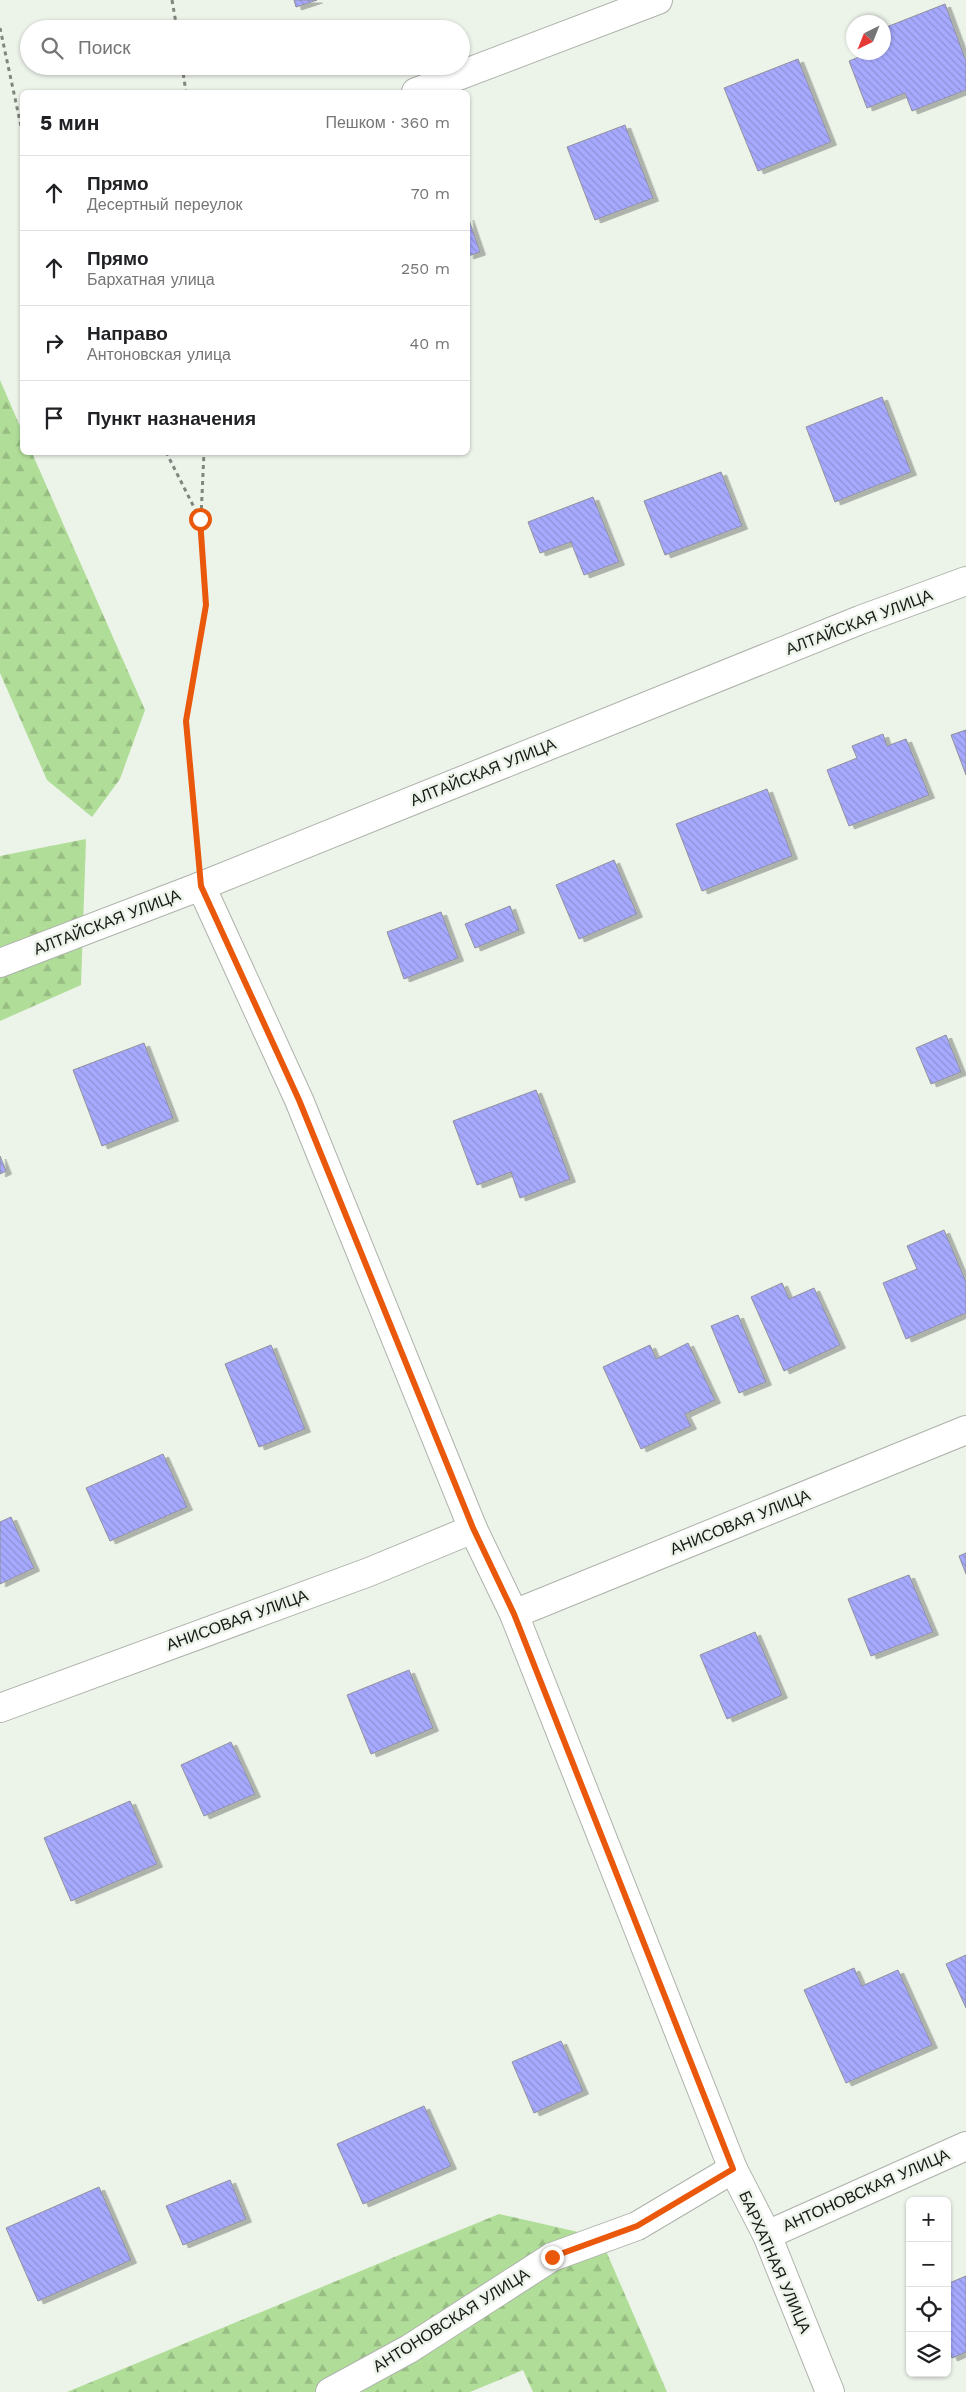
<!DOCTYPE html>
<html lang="ru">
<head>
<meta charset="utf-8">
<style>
  :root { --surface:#fff; --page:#f2f2f2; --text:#202124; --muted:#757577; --line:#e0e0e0 }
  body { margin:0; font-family:"Work Sans",sans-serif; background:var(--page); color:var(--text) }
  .controls { position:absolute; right:15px; bottom:15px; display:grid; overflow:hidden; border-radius:8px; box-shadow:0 1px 4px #0004 }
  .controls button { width:45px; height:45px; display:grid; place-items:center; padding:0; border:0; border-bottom:1px solid var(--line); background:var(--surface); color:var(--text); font:25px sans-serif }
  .compass { position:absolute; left:846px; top:15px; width:45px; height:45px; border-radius:50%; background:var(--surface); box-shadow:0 1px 4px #0004; rotate:223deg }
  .stop { position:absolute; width:15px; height:15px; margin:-11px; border:4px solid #ea580c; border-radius:50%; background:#fff }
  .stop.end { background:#ea580c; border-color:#fff; box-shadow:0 1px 5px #0008 }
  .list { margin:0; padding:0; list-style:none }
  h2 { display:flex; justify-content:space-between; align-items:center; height:65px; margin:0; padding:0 20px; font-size:21px }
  h2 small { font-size:16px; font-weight:400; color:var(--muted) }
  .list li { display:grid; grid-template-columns:32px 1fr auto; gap:15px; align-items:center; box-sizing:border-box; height:75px; padding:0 20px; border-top:1px solid var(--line) }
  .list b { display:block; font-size:19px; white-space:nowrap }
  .list p { margin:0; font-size:16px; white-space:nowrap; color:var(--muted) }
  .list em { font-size:16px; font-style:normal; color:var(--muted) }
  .icon { flex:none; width:28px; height:28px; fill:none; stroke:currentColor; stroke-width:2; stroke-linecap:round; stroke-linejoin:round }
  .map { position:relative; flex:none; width:966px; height:2392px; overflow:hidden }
  .search { position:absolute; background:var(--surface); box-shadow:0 1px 4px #0004; left:20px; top:20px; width:450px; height:55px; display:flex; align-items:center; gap:12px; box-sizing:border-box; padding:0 18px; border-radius:28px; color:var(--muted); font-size:19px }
  .panel { position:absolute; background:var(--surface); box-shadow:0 1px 4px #0004; left:20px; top:90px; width:450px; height:365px; border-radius:8px }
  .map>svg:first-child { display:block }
</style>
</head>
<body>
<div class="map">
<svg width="966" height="2392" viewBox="0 0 966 2392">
  <defs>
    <pattern id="forest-firs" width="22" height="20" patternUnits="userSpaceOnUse" patternTransform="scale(1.25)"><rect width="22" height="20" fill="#b0dd98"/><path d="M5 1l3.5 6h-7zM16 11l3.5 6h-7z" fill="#97bd82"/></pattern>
    <pattern id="building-back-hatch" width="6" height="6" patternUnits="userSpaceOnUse" patternTransform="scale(1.25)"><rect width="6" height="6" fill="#a6a9fd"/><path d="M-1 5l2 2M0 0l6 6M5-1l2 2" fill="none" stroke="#8e91d8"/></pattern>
    <filter id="shadow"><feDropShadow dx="5.5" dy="3" stdDeviation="0" flood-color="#0004"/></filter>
  </defs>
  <rect width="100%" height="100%" fill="#ecf3e9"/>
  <g fill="url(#forest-firs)">
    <path d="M0,380L22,431V452L32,453L145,710L120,779L92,817L47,780L0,673Z"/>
    <path d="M86,839L81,985L0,1021V856Z"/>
    <path d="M499,2214L600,2237L667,2392H533L523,2370L470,2392H67Z"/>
  </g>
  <g fill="url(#building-back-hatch)" stroke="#90919b" filter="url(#shadow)">
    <path d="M294,0H317L296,7Z"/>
    <path d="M945,4L966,61V90L912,111L905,93L867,108L849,61L871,52H884V48L887,46L884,36V28Z"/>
    <path d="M798,59L831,142L758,171L724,88Z"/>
    <path d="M625,125L653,198L595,220L567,147Z"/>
    <path d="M468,217L480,252L468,256Z"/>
    <path d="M882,397L911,472L835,502L806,427Z"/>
    <path d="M721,472L742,526L665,555L644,501Z"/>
    <path d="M593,497L619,562L584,575L571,542L540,553L528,522Z"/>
    <path d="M966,730V775L951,735Z"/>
    <path d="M883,734L887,746L906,739L929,795L849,826L827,770L857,758L852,746Z"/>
    <path d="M767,789L792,856L702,891L676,824Z"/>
    <path d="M614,860L637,914L579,939L556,885Z"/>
    <path d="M510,906L519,930L475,948L465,924Z"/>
    <path d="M441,912L458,958L404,979L387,932Z"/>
    <path d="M946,1035L961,1072L931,1084L916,1048Z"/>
    <path d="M144,1043L173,1118L102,1146L73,1070Z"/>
    <path d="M536,1090L570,1179L520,1198L511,1172L477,1185L453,1121Z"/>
    <path d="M0,1156L6,1171L0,1174Z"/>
    <path d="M944,1230L966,1282V1313L906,1339L883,1283L917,1269L907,1246Z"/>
    <path d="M782,1283L789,1299L814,1288L840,1345L784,1371L751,1297Z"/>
    <path d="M738,1315L766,1382L739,1393L711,1326Z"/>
    <path d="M688,1343L715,1400L685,1414L691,1426L641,1449L603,1367L650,1345L656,1359Z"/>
    <path d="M271,1345L305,1429L259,1447L225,1364Z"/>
    <path d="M163,1454L187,1507L110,1541L86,1488Z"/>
    <path d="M11,1517L34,1568L0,1584V1522Z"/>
    <path d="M966,1553V1574L959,1556Z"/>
    <path d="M909,1575L933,1632L871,1656L848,1599Z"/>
    <path d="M755,1632L782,1695L727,1719L700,1655Z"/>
    <path d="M409,1670L433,1728L371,1754L347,1695Z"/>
    <path d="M231,1742L255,1794L204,1816L181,1765Z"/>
    <path d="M130,1801L157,1864L71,1901L44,1838Z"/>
    <path d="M966,1955V2008L946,1964Z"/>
    <path d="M854,1968L862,1986L898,1970L932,2045L846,2083L804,1990Z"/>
    <path d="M561,2041L583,2091L534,2113L512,2062Z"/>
    <path d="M424,2106L451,2166L363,2204L337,2144Z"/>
    <path d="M230,2180L246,2219L183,2245L166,2206Z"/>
    <path d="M99,2187L131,2260L38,2301L6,2228Z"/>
    <path d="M966,2276V2352L952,2358L947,2348V2284Z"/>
  </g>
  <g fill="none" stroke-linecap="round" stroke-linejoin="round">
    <g stroke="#adb3aa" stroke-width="30">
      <g id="minor">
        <path d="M416,92L658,0"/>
        <path d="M201,886L299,1100L473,1529L514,1614L733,2169L767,2235L830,2392"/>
        <path d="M0,963L201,886L860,620L966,581"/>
        <path d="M514,1614L966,1430"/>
        <path d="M0,1708L369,1572L473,1529"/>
        <path d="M767,2235L966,2146"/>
        <path d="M330,2392L409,2349L552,2257L637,2226L733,2169"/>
      </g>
    </g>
    <g stroke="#80857e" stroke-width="3" stroke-dasharray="4 4" stroke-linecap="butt">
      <path d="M172,0L177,29"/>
      <path d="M0,28L22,131"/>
      <path d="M182,66L186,92"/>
      <path d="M166,452L200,519L206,605L185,721L198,850"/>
      <path d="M201,517L204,452"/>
    </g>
    <use href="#minor" stroke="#fff" stroke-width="28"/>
  </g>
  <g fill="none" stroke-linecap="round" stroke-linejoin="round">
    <path stroke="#ea580c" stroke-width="6" d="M200,519L206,605L186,721L201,886L299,1100L473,1528L514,1614L733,2169L637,2226L552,2257"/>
  </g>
  <g text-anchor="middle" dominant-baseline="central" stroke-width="5" stroke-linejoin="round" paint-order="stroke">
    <g font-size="16" fill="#181a16" stroke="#ecf3e9">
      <text transform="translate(859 622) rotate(-21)">АЛТАЙСКАЯ УЛИЦА</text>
      <text transform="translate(483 772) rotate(-22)">АЛТАЙСКАЯ УЛИЦА</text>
      <text transform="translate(107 922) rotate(-21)">АЛТАЙСКАЯ УЛИЦА</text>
      <text transform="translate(740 1522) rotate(-22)">АНИСОВАЯ УЛИЦА</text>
      <text transform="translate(237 1620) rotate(-20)">АНИСОВАЯ УЛИЦА</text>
      <text transform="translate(866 2190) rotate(-24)">АНТОНОВСКАЯ УЛИЦА</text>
      <text transform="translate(775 2262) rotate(66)">БАРХАТНАЯ УЛИЦА</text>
      <text transform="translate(451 2320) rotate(-32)">АНТОНОВСКАЯ УЛИЦА</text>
    </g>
  </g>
</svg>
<div class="controls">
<button>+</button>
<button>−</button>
<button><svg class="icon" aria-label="locate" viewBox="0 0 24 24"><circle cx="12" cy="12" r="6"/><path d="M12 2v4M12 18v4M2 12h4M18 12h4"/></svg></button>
<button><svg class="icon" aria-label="layers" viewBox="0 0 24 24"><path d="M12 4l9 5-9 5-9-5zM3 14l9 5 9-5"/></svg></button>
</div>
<svg class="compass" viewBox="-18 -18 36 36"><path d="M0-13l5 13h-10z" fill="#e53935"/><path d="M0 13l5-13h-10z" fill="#757577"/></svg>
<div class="stop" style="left:200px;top:519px"></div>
<div class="stop end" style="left:552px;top:2257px"></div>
<div class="search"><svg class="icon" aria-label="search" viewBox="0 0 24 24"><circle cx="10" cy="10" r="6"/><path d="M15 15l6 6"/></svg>Поиск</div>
<section class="panel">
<h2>5 мин<small>Пешком · 360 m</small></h2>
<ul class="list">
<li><svg class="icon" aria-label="ahead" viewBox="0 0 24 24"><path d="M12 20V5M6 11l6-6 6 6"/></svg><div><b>Прямо</b><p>Десертный переулок</p></div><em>70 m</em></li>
<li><svg class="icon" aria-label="ahead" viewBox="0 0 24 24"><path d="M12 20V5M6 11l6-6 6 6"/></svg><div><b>Прямо</b><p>Бархатная улица</p></div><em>250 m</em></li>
<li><svg class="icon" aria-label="right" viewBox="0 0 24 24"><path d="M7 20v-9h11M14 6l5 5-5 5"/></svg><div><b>Направо</b><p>Антоновская улица</p></div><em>40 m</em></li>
<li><svg class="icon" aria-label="arrive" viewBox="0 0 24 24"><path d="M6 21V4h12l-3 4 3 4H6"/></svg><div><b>Пункт назначения</b></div></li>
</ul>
</section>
</div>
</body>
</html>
